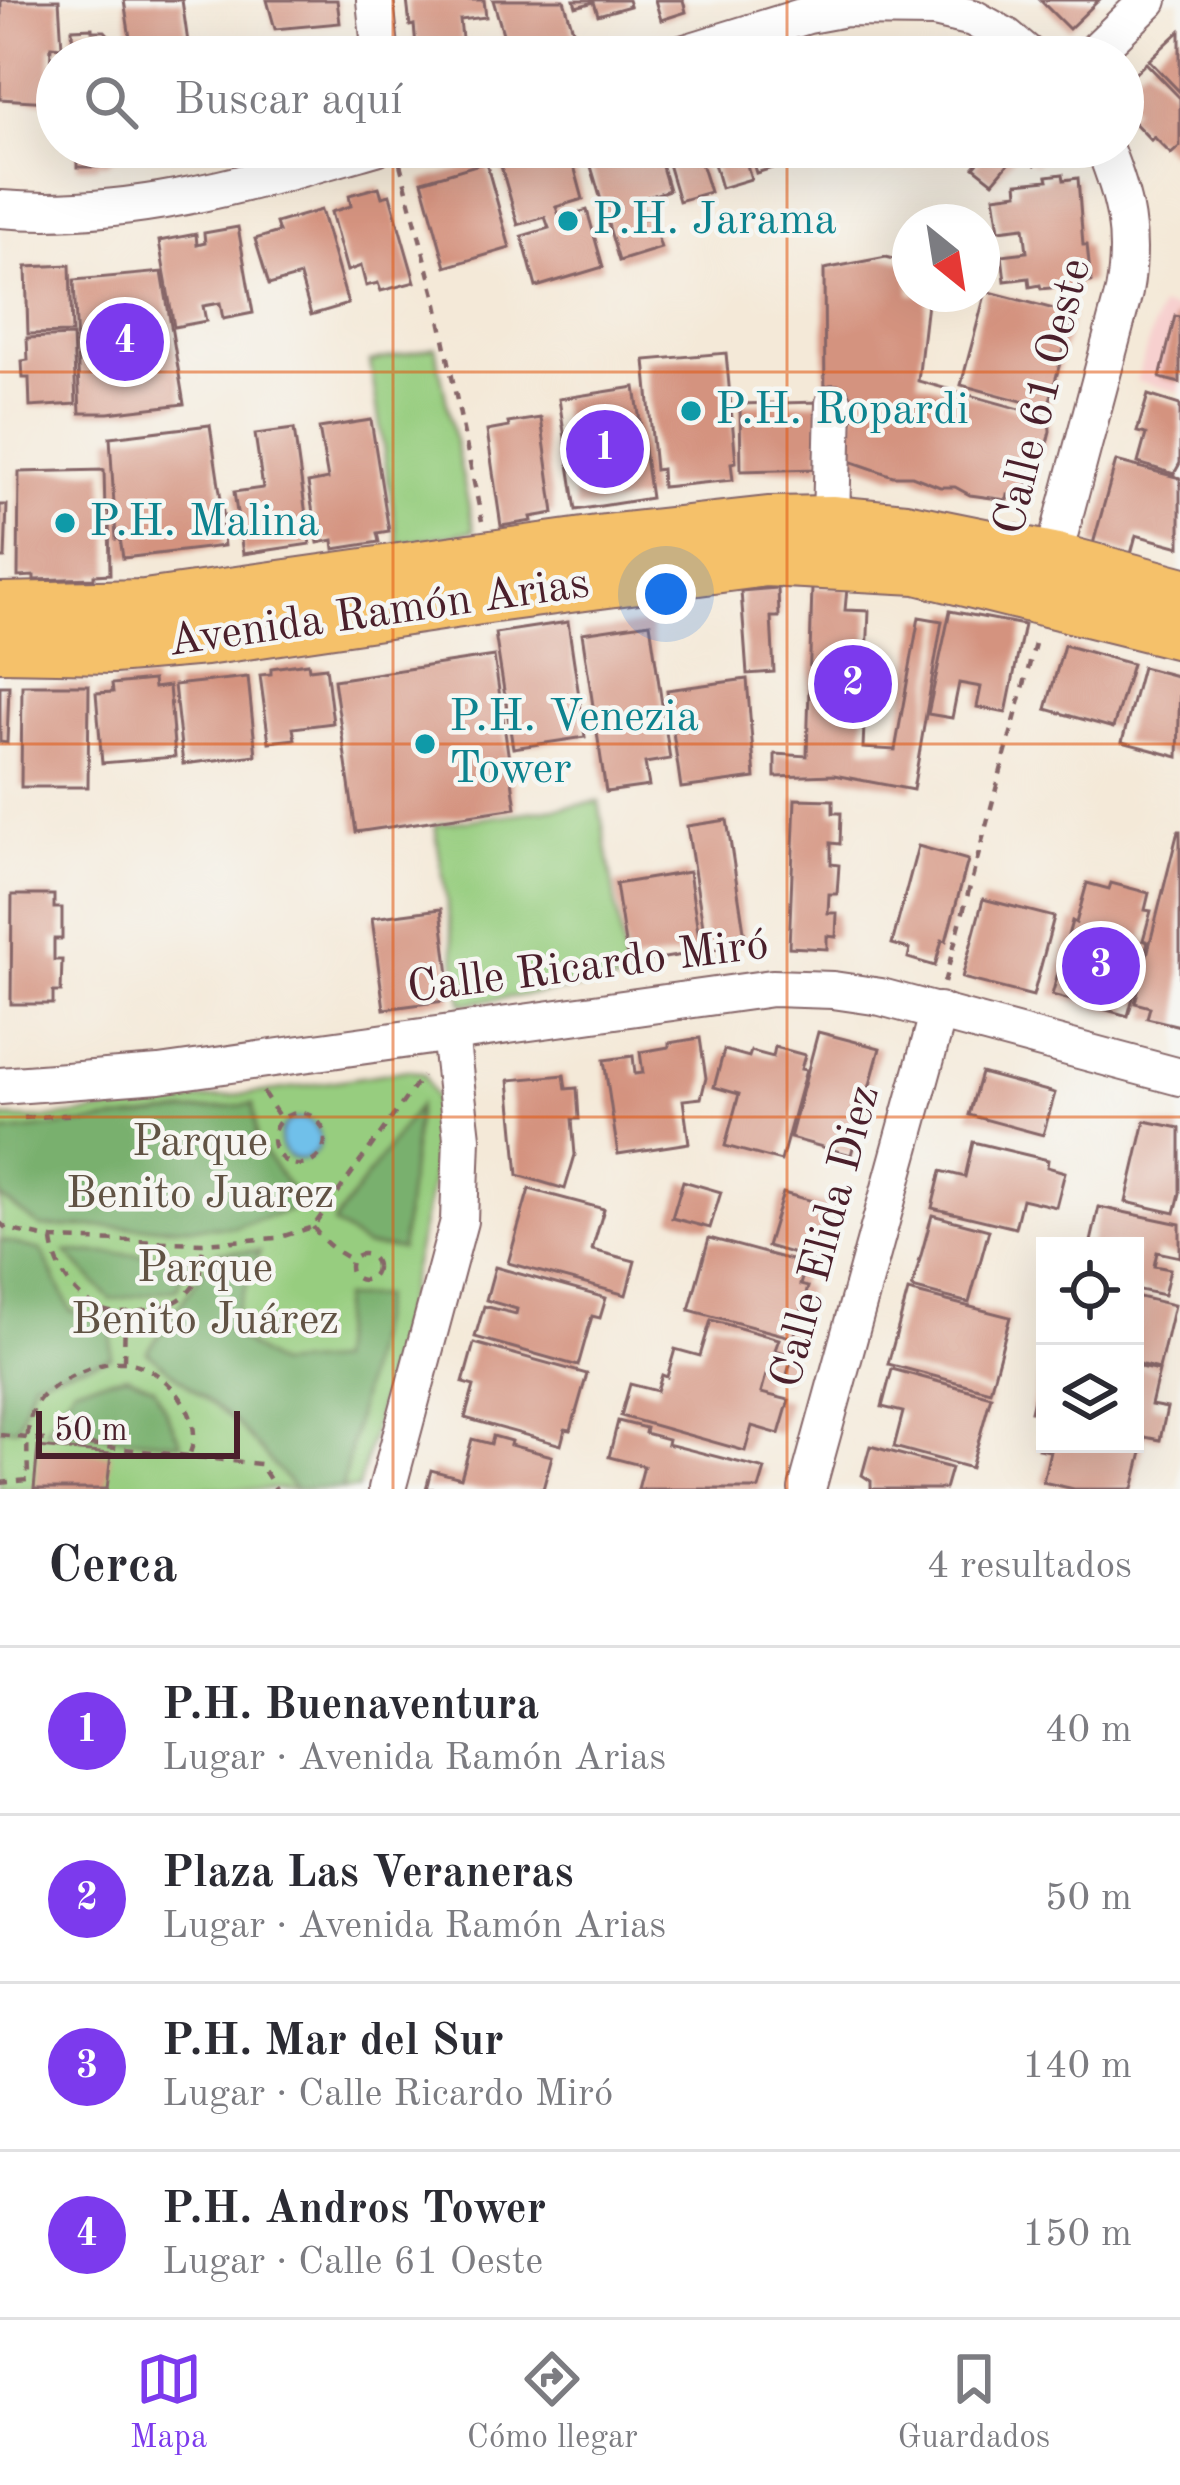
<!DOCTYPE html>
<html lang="es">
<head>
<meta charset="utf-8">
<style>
  :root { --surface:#fff; --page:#f7f7f7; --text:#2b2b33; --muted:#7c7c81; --line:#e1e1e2; --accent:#7c3aed }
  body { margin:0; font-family:"Old Standard TT",serif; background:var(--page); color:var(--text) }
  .controls { position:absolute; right:36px; bottom:36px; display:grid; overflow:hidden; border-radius:0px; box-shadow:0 12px 48px #0002 }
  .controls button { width:108px; height:108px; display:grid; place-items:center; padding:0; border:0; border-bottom:3px solid var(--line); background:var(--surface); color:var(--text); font:60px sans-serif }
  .compass { position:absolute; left:892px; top:204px; width:108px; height:108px; border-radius:50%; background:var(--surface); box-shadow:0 12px 48px #0002; rotate:150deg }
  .scale { position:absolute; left:36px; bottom:30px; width:204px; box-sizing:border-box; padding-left:12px; border:6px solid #4a1f2b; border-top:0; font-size:33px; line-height:42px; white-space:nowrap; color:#4a1f2b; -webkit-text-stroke:9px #f6f6f2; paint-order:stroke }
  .you { position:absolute; left:666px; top:594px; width:42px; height:42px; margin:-30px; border:9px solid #fff; border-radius:50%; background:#1a73e8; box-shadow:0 0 0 18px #1a73e833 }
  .badge { display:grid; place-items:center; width:78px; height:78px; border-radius:50%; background:var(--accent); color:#fff; font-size:39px; font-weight:700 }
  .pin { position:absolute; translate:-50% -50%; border:6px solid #fff; box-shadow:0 3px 12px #0006 }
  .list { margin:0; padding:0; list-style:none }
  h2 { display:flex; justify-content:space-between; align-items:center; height:156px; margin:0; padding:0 48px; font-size:51px }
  h2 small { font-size:39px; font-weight:400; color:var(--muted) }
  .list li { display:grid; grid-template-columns:78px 1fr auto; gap:36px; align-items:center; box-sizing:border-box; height:168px; padding:0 48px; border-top:3px solid var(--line) }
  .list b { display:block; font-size:45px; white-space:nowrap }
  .list p { margin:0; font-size:39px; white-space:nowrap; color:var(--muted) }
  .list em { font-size:39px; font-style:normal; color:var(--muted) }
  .icon { flex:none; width:66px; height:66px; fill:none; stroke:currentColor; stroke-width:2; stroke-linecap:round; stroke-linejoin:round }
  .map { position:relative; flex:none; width:1180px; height:1489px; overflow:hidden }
  .search { position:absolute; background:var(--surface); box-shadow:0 12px 48px #0002; left:36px; right:36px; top:36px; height:132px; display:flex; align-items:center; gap:30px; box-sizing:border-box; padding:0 42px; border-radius:66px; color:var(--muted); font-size:45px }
  .sheet { height:828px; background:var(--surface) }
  nav { display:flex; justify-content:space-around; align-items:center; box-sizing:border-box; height:168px; border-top:3px solid var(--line); background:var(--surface); font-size:33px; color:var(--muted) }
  nav a { display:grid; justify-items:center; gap:6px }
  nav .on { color:var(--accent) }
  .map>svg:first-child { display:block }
</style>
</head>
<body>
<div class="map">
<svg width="1180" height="1489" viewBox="0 0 1180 1489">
  <rect width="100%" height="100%" fill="#f6f6f2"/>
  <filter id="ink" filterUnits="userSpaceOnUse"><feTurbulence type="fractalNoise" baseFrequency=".00833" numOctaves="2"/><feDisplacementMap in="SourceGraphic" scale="24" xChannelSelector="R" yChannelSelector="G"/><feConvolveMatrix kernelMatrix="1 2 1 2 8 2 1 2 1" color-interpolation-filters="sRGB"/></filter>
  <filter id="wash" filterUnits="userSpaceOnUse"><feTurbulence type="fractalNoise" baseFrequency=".004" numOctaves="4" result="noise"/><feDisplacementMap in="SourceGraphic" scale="48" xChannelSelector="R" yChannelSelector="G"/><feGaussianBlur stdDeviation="2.7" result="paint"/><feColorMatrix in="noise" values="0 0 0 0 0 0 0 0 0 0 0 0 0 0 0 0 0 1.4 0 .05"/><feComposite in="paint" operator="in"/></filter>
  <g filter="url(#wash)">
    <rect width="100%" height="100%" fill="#f4e9d8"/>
    <path fill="#f7d0cf" d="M1160,306L1180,310V392L1136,381Z"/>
    <g fill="#97cd7f" stroke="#707655" stroke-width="3">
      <path d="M435,347L474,531L398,544L370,362Z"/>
      <path d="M599,802L628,981L462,1004L435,825Z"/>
      <path d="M408,1070L424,1074L435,1099L432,1182L400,1328L358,1489H0V1118L43,1119L263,1092Z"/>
    </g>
    <g fill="#79b06e" stroke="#62684c" stroke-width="3">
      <path d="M253,1104L257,1142L303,1207L234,1227H41L0,1197V1133Z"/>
      <path d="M418,1106L401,1249L365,1246L333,1224Z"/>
      <path d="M0,1240L41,1250L71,1311L112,1324L111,1357L34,1379L17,1428H0Z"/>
      <path d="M260,1251L228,1331L276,1365L336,1361L342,1298L382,1296L342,1489H295L237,1424L147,1352L217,1252Z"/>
      <path d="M66,1252L188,1256L177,1289L111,1300Z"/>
      <path d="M127,1375L154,1387L181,1443L45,1431L74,1386Z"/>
    </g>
    <circle fill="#6fc0ea" stroke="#5c708a" stroke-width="3" cx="300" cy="1139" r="20"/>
    <g id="blocks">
      <g fill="#d4937f">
        <path d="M1,0H59L62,47L51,46L49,102L0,99Z"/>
        <path d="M124,0H182L190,57H133Z"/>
        <path d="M267,0H337L340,23L275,29Z"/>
        <path d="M407,0H484L486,17L460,20L464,57H426L425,44L416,45L414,25L410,26Z"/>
        <path d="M493,0H564L576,40L519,57H510Z"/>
        <path d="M574,0H628L630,6L598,15L594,2L576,7Z"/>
        <path d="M655,0H683L686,12L661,20Z"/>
        <path d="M1040,0H1099L1069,29Z"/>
        <path d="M92,28V31H105L113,40H123L124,57H73L72,29Z"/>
        <path d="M1180,31V92L1149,60Z"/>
        <path d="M1146,63L1180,98V146L1171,154L1154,137L1151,140L1127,115L1135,108L1123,95V85Z"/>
        <path d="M77,147H129V154H119L107,164L98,163V167H77Z"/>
        <path d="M604,147H656L669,190L639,200L645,218L651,216L661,248L619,261L590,163L608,158Z"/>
        <path d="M663,147H742L751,179L721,188L711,153L699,157L710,192L679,201Z"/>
        <path d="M748,147H836V148L756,173Z"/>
        <path d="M991,147H1049L1035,165L1018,152L993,182L974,167Z"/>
        <path d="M570,151L583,199L556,207L560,218L587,210L603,267L536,287L522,236L549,228L545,217L518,225L501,166L538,155L540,160Z"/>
        <path d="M486,162L510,248L446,267L422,181Z"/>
        <path d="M1063,174L1064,180L1078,178L1083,245H1087L1091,282L1076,284L1078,292L1062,294L1061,287L1041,289L1040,285L1030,287L1029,278L1005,281L1002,255L1027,252L1024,227L999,230L994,196L1018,193L1017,183L1048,180L1047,176Z"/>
        <path d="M379,187L382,197L390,195L415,282L381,291L378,283L366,286L361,266L347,271L331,212L351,206L349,195Z"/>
        <path d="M321,210L348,304L311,315L300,276L269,285L255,239L279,232L276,223Z"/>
        <path d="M238,227L253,313L223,319L220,303L203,306L206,321L174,327L159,241L196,234L197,245L205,243L204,233Z"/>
        <path d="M886,257L910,263V294H928L918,381L1049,417L1050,431L1045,451L1032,466L1027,488L1022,487L1021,492L1015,490L1014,496L1008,495L1007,500L970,495L955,487H940L912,476H893L844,459L856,403L825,402L824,269Z"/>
        <path d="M70,265L72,333L28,334L26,267Z"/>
        <path d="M162,272L184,404L108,413H80L74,280Z"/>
        <path d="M986,291L1073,314L1048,408L961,385Z"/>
        <path d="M1175,316L1180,317V383L1160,378Z"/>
        <path d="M73,336L76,404L30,407L29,378H23L22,361L28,360L27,338Z"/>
        <path d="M726,353L736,462L731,463L733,480L662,487L661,469L655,470L645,360Z"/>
        <path d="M635,387L651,498L576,510L559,399Z"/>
        <path d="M1148,395L1180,405V463L1174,474L1138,463L1146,434L1137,432Z"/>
        <path d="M820,402L821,469L741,471L740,404Z"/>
        <path d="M541,418L554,513L531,517L532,521L501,526L487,431L509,427L508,423Z"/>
        <path d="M371,420L389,531L377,533L379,542L334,549L333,540L318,543L308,483L328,479L319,428Z"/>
        <path d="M210,425L225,526H222L224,546L123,558L120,538L116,539L110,437Z"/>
        <path d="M294,429L310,544L243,554L234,492L263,488L255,434Z"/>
        <path d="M1116,461L1180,478V547L1136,535L1131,554L1093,544Z"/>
        <path d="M104,470L105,512H109L110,574L94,575V578L34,580V576L18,577L19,472Z"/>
        <path d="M0,505H7L5,558H0Z"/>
        <path d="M778,588L779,617H771L774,672L747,674L741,591Z"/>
        <path d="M812,588H847L845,610L869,611L863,748L895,750L919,617L942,621L913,790L834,775L775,777V754L807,756Z"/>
        <path d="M950,611L1024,625L1006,713L977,707L981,687L959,683L952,718L928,714Z"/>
        <path d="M568,622L585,737L513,748L495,633Z"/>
        <path d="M650,623L670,759L645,763L649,786L606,792L582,633Z"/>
        <path d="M1064,645L1132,664L1113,728L1046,709Z"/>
        <path d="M494,656L516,808L356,832L334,680Z"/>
        <path d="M308,663L309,669L326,667L333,723L293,728L295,739L269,742L260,675L271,674V668Z"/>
        <path d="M1142,667L1180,677L1178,757L1122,742Z"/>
        <path d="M248,677L256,755L183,764L174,685Z"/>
        <path d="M747,679L755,778L681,788L667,690Z"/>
        <path d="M153,680L154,688L169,686L175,757L102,763L96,693L113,692L112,684Z"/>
        <path d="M22,685H89L88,787H21Z"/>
        <path d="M0,686H9L7,743L0,742Z"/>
        <path d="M795,799L833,800V813H841L840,844L831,843V864L839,865L837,894H829L828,913H837L836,937L827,936V949L789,947Z"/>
        <path d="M727,820L746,944L707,951L687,826Z"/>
        <path d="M1178,831H1180V1026L1147,1018L1150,1007L1135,1003Z"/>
        <path d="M918,846L968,860L946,941L942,940L935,966L908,958L910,949L892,944Z"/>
        <path d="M689,872L701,952L628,964L616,884Z"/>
        <path d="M1087,883L1109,889L1111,883L1149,893L1145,910L1151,911L1143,940L1148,942L1128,1016L1052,995L1072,921L1076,923Z"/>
        <path d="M12,895H54V908H62V939H54V960H62L61,992H53V1004H11Z"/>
        <path d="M983,899L1054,917L1033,996L962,978Z"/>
        <path d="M441,909L452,1000L384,1009L372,918Z"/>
        <path d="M818,1032L880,1048L851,1155L790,1138Z"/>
        <path d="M700,1038L706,1078L701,1098L683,1100L689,1143L618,1154L604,1060L633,1056L635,1074L643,1073L640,1052L669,1047V1043Z"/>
        <path d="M775,1047L805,1055L801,1069L806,1070L781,1161L725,1146L739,1094L714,1087L724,1050L749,1057L751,1051L773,1057Z"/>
        <path d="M981,1073L1055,1093L1043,1135L969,1115Z"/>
        <path d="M564,1075L566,1089L577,1088L579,1119H572L575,1155L565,1189L518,1175L509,1080Z"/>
        <path d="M1145,1121L1180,1128V1193L1175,1213L1126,1202Z"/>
        <path d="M973,1142L1048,1160L1047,1167L1065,1172L1056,1207L1022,1199L1015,1228L932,1208L941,1171L965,1177Z"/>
        <path d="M683,1181L721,1192L710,1228L672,1218Z"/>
        <path d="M529,1189L604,1209L592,1250L635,1261L626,1295L508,1263Z"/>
        <path d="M783,1193L838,1208L822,1262L767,1246Z"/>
        <path d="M1099,1207L1180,1224V1257L1157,1252L1154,1266L1170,1269L1164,1295L1135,1289V1246H1090Z"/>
        <path d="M932,1215L989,1230L969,1303L912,1288Z"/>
        <path d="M709,1238L806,1264L800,1285L808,1287L794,1338L689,1310Z"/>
        <path d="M495,1267L606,1298L600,1318L592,1316L578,1366L475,1337L484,1306L516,1314L517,1309L486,1300Z"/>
        <path d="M908,1291L1010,1317L990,1391L888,1364Z"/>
        <path d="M1135,1296L1174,1305L1159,1369L1135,1363Z"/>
        <path d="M711,1320L779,1339L775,1350L793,1355L785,1381L766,1375L761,1393L789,1400L779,1434L752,1426L745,1451L621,1416L630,1384L657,1391L662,1375L667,1377L675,1349L700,1356Z"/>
        <path d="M474,1343L587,1374L571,1430L565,1429L561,1445L465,1418L474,1386L463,1383Z"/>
        <path d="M1043,1360H1045V1414L1031,1411Z"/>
        <path d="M1135,1366L1159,1371L1151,1405L1167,1408L1160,1440L1135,1435Z"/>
        <path d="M892,1369L991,1396L971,1468L894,1447L903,1412L882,1407Z"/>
        <path d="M618,1421L646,1428L645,1433L668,1439L667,1444L765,1469L759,1489H638L644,1466L609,1457Z"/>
        <path d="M1043,1427L1045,1444H1135V1438L1145,1440L1133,1489H1074L1043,1482L1050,1451L1038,1449Z"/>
        <path d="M493,1436L511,1441L510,1445L552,1456L543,1489H426L431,1470L461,1478L472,1439L491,1444Z"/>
        <path d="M870,1446L951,1468L945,1489H871V1481L862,1475Z"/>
        <path d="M38,1447L111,1454L107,1489H34Z"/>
      </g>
    </g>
  </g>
  <g filter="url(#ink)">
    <use href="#blocks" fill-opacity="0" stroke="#866668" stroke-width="3"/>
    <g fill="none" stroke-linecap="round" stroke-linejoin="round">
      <g stroke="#866668" stroke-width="40">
        <g id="minor">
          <path d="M375,0L381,57"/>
          <path d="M672,57L808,15L846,8L934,9L973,18L1007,37L1031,57"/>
          <path d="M1090,57L1149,0"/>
          <path d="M0,209C129,220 253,182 376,147"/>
          <path d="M831,520L834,403"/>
          <path d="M1047,580L1124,292C1134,236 1125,199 1104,147"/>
          <path d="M0,1086L159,1074L772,988L833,990L881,997L1180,1077"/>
          <path d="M387,1489L459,1221L462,1138L450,1034"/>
          <path d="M807,1489L939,1011"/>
        </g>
      </g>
      <g stroke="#866668" stroke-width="52">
        <g id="major">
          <path d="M0,607L145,604L605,539L768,521L831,520L905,527L1053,557L1180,591"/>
          <path d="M0,647L113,649L205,641L494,598L766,562L917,570L1180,635"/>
        </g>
      </g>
      <g stroke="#866668" stroke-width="4.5" stroke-dasharray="9 9" stroke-linecap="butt">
        <path d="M400,164L435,295L482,521"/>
        <path d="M944,983L1036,640"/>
        <path d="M263,1092L280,1118"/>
        <circle cx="299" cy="1139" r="26"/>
        <path d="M24,1118L78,1114"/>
        <path d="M0,1223L7,1229L52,1239L203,1243L277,1238L313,1227L422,1076"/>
        <path d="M313,1227C324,1242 335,1252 353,1260"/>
        <path d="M52,1241C56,1271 76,1301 106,1311C120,1315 138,1312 152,1309C171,1306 188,1298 197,1280C202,1269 202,1255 203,1243"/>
        <circle cx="363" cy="1267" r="13"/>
        <path d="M124,1360L125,1312"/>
        <path d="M0,1435L260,1464L276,1489"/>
        <path d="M0,1483L28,1480C28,1458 24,1427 35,1406C46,1383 99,1360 124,1362C158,1364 196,1404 194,1439C194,1442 190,1453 189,1456"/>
      </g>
      <use href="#minor" stroke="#fff" stroke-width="36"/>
      <use href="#major" stroke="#f5c16b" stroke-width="48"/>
    </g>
  </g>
  <path fill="none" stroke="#e0560e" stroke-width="3" stroke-opacity="0.55" d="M393,0V57M787,0V57M393,147V1489M787,147V1489M0,372H1180M0,744H1180M0,1117H1180"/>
  <g fill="#0f9aa8" stroke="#f6f6f2" stroke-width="4.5">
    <circle cx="568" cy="221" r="12"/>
    <circle cx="691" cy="411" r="12"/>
    <circle cx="65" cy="523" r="12"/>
    <circle cx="425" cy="744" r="12"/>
  </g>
  <g text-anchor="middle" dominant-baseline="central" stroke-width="9" stroke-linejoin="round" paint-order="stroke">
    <g font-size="45" fill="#0d838f" stroke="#f6f6f2" text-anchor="start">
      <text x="592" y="221">P.H. Jarama</text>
      <text x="715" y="411">P.H. Ropardi</text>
      <text x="89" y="523">P.H. Malina</text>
      <text x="449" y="718">P.H. Venezia<tspan x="449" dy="52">Tower</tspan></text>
    </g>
    <g font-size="45" fill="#4a1f2b" stroke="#f6f6f2">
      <text transform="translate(1044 397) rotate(-76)">Calle 61 Oeste</text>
      <text transform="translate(379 614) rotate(-8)">Avenida Ramón Arias</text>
      <text transform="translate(588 968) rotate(-7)">Calle Ricardo Miró</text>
      <text transform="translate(827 1237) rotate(-75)">Calle Elida Diez</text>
    </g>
    <g font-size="45" fill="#615344" stroke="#f6f6f2">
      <text x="200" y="1143">Parque<tspan x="200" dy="52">Benito Juarez</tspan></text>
      <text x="205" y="1269">Parque<tspan x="205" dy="52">Benito Juárez</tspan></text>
    </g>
  </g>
</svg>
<div class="controls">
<button><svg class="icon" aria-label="locate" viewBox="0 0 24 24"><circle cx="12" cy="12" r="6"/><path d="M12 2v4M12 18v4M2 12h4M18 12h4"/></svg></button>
<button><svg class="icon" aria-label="layers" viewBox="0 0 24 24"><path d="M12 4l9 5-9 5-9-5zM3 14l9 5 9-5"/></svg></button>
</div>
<svg class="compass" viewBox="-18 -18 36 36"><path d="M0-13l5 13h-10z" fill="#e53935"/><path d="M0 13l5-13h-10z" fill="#7c7c81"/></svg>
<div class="scale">50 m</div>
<div class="you"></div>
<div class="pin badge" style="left:605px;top:449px">1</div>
<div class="pin badge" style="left:853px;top:684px">2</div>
<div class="pin badge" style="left:1101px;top:966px">3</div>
<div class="pin badge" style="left:125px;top:342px">4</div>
<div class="search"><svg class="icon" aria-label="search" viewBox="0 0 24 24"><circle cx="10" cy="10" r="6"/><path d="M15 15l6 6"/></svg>Buscar aquí</div>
</div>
<section class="sheet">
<h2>Cerca<small>4 resultados</small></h2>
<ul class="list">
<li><span class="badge">1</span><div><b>P.H. Buenaventura</b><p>Lugar · Avenida Ramón Arias</p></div><em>40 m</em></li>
<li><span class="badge">2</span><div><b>Plaza Las Veraneras</b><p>Lugar · Avenida Ramón Arias</p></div><em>50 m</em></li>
<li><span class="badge">3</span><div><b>P.H. Mar del Sur</b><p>Lugar · Calle Ricardo Miró</p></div><em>140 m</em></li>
<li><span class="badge">4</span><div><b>P.H. Andros Tower</b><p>Lugar · Calle 61 Oeste</p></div><em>150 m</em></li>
</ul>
</section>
<nav>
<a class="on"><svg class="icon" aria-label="map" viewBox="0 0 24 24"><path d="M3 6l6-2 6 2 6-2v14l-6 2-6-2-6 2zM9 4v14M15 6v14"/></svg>Mapa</a>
<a><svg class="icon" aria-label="directions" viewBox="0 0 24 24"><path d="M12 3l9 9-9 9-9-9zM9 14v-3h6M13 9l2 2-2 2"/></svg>Cómo llegar</a>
<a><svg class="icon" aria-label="saved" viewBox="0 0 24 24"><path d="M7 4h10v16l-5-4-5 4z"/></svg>Guardados</a>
</nav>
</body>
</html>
